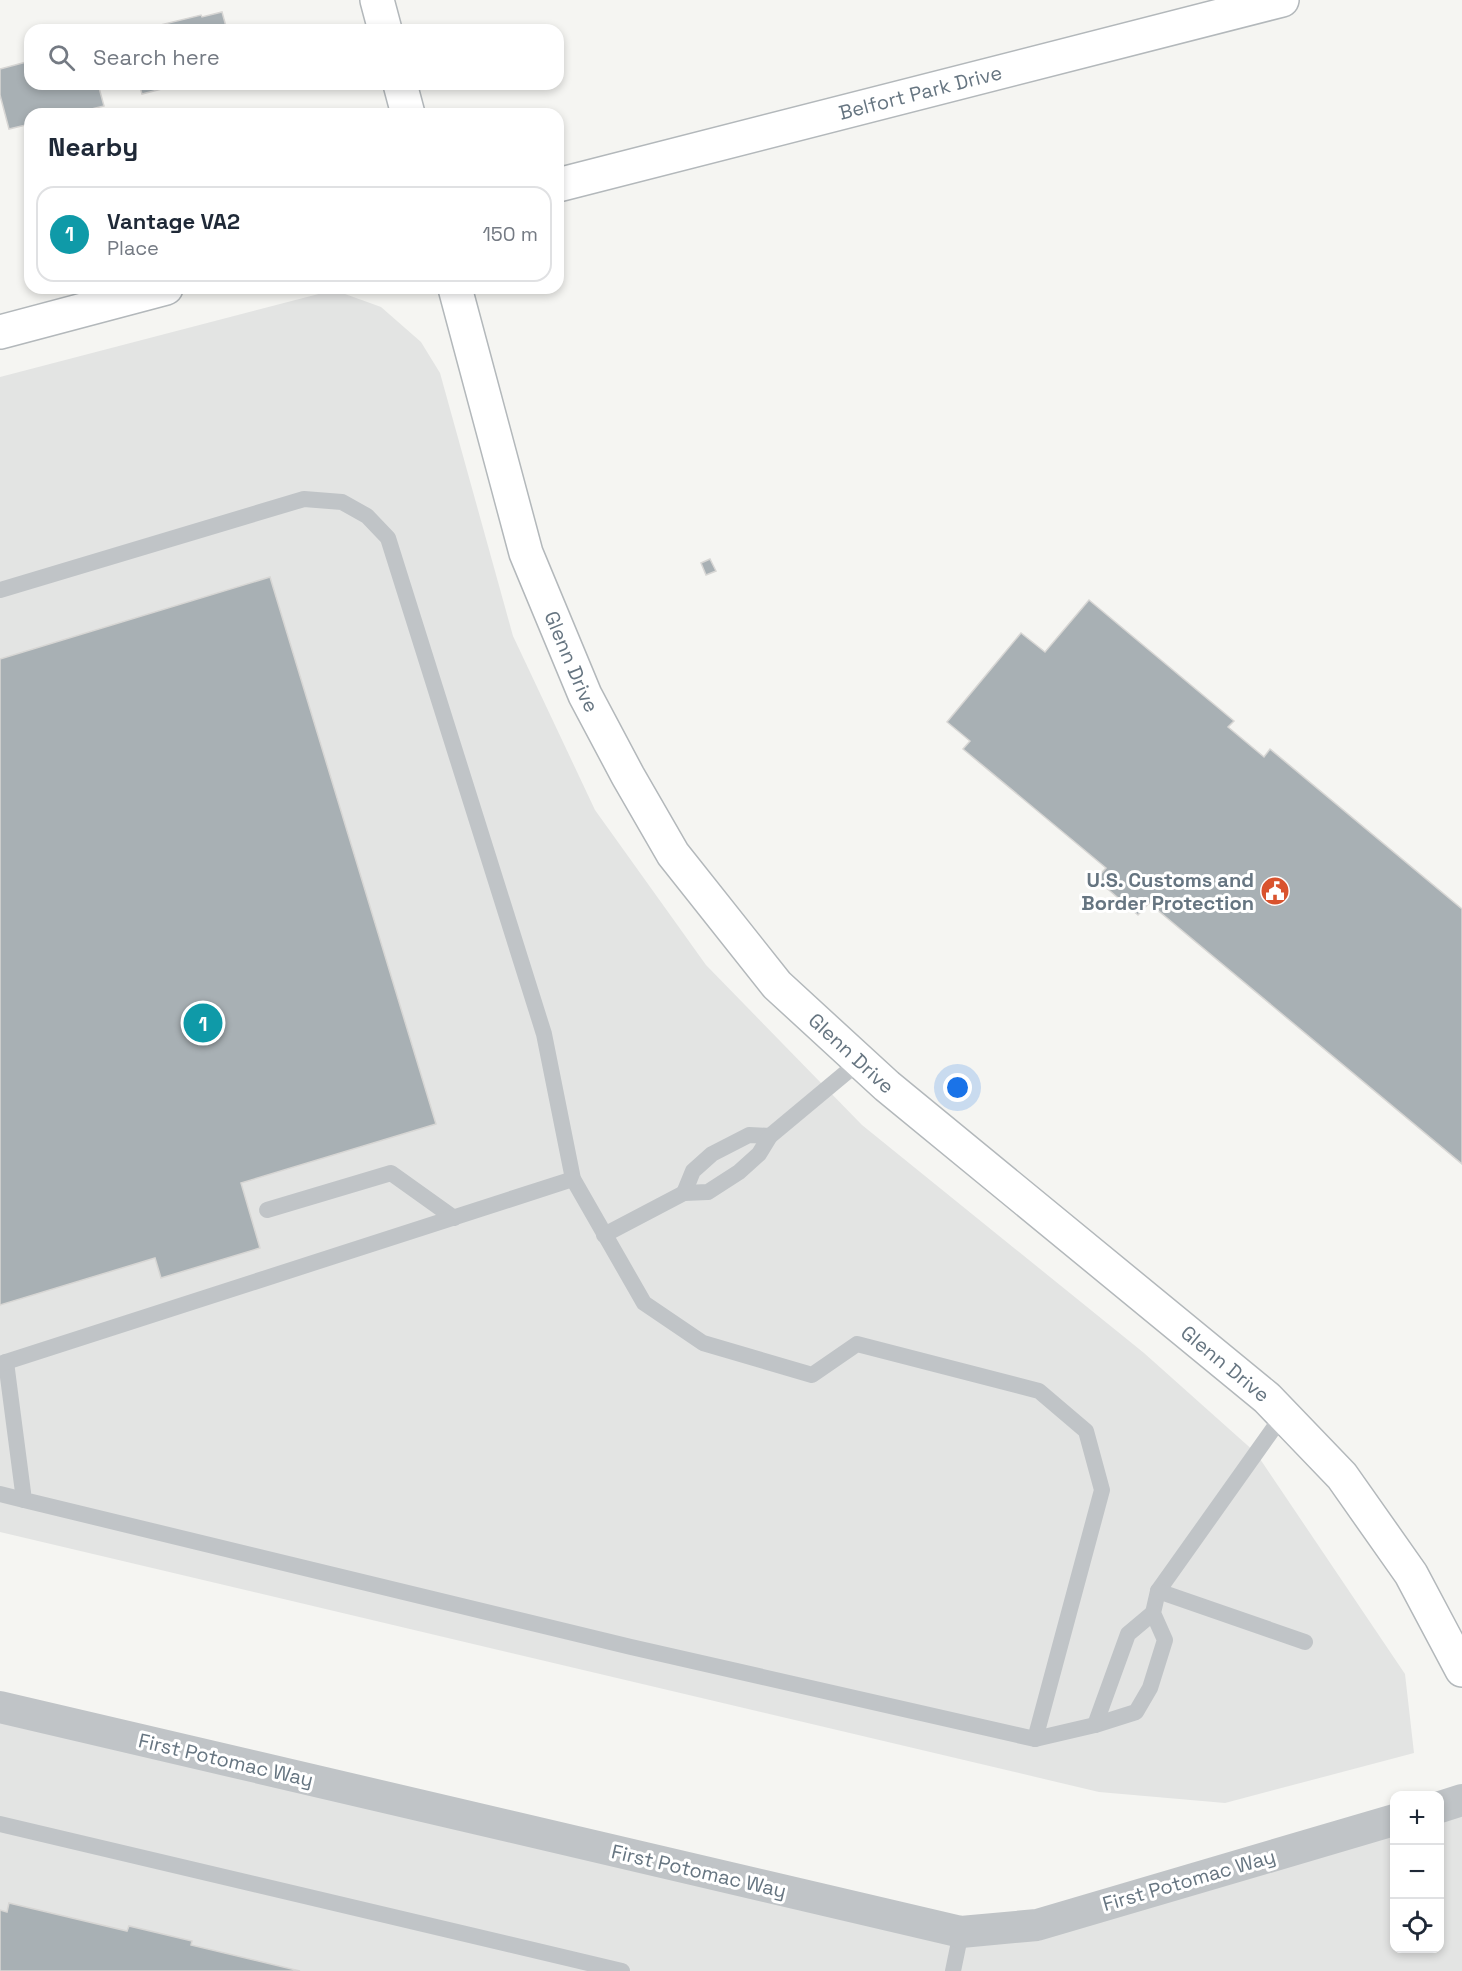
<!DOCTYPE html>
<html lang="en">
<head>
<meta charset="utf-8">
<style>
  :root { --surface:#fff; --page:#f6f6f7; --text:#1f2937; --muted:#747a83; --line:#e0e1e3; --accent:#0f766e }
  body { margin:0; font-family:"Space Grotesk",sans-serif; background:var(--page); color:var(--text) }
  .controls { position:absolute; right:18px; bottom:18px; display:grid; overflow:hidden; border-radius:12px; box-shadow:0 3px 9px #0003 }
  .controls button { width:54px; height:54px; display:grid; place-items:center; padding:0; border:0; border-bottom:2px solid var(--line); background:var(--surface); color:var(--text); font:30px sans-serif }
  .you { position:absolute; left:958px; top:1088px; width:21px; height:21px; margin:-15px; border:4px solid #fff; border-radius:50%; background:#1a73e8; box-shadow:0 0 0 9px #1a73e833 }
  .badge { display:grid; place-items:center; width:39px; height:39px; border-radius:50%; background:var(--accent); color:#fff; font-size:20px; font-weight:700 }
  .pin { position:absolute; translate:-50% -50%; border:3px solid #fff; box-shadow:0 2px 6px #0006 }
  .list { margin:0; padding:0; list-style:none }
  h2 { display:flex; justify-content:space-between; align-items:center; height:78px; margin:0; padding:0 24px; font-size:26px }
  h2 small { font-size:20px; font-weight:400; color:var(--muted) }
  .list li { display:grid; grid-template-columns:39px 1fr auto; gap:18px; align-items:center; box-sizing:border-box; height:96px; margin:0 12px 12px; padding:0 12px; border:2px solid var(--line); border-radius:18px }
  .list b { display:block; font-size:22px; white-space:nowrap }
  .list p { margin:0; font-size:20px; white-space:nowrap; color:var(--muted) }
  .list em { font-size:20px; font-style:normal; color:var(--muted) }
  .icon { flex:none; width:33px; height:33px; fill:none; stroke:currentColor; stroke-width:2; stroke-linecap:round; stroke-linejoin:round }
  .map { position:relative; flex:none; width:1462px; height:1971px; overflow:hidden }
  .search { position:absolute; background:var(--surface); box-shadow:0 3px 9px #0003; left:24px; top:24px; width:540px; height:66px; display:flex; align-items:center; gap:15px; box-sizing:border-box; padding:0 21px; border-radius:18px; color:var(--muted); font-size:22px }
  .panel { position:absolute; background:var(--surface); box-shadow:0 3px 9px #0003; left:24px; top:108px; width:540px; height:186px; border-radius:18px }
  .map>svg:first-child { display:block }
</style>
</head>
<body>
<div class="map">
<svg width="1462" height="1971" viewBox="0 0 1462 1971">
  <rect width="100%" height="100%" fill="#f5f5f2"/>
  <g fill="#e3e4e3">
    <path d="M334,290L381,307L421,342L440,373L513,636L595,810L706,965L862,1125L1144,1353L1256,1453L1405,1674L1414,1753L1225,1803L1099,1792L0,1532V377Z"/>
    <path d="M0,1707L961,1932L1394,1820V1948H1440V1807L1462,1800V1971H0Z"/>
  </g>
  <g fill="#a8b0b4" stroke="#d7d6d4" stroke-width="1.5">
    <path d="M222,12L227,30H140L201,15L202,17Z"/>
    <path d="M30,61V84H98L104,106L83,111L84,114H30V124L9,129L0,95V69Z"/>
    <path d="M139,84H181L142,94Z"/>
    <path d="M710,559L716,571L706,575L701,563Z"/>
    <path d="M270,577L436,1124L241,1183L260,1248L161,1278L155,1258L0,1305V659Z"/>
    <path d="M1089,600L1234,721L1228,727L1264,757L1270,749L1462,909V1164L1149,903L1138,915L1096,879L1106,868L963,749L970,741L947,722L1021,633L1045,652Z"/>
    <path d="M9,1903L127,1931L129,1926L192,1941L191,1945L300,1971H0V1910L7,1912Z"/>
  </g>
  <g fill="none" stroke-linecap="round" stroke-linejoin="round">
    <g stroke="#b3b8bb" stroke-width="36">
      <g id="secondary">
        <path d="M377,0L385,30"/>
        <path d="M400,84L408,114"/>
        <path id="s1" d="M558,185L1282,0"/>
        <path id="s2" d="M455,288L526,553L585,695L628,776L673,854L777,985L887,1086L1267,1398L1342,1476L1411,1574L1462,1670"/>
        <path d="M0,332L166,288"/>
      </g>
    </g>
    <g stroke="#c0c4c7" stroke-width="16">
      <path d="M0,590L304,499L342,502L367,516L388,538L544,1034L573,1179L644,1303L703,1343L812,1375L857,1344L1039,1391L1086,1431L1102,1490L1035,1739"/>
      <path d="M684,1193L693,1171L712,1154L749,1135L770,1136"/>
      <path d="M267,1210L391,1173L454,1218"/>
      <path d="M604,1235L684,1193L708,1192L739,1172L759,1154L770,1136L860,1061"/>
      <path d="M6,1362L24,1500L631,1647L1035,1739L1095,1725L1136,1712L1150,1688L1165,1640L1153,1613L1158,1591L1283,1415"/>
      <path d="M0,1364L573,1179"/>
      <path d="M0,1494L24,1500"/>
      <path d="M1158,1591L1305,1642"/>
      <path d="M1095,1725L1128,1634L1153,1613"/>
      <path d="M0,1824L622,1971"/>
      <path d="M953,1971L961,1932"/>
    </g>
    <g stroke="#c0c4c7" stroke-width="32">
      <path d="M0,1707L961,1932L1037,1925L1394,1820"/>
      <path d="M1440,1807L1462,1800"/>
    </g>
    <use href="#secondary" stroke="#fff" stroke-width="33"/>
  </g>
  <defs>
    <g id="civic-disc" transform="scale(1.5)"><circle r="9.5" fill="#d9532e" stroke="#fff"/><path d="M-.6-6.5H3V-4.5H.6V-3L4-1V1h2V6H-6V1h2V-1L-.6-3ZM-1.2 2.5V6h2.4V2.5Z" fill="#fff"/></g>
  </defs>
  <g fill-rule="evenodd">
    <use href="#civic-disc" x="1275" y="891"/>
  </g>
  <g text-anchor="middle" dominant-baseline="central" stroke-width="6" stroke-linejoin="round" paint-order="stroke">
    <g font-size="20" fill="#667581" stroke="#fff">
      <text stroke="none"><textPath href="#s1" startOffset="374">Belfort Park Drive</textPath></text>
      <text stroke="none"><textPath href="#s2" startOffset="392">Glenn Drive</textPath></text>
      <text stroke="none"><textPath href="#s2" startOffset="878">Glenn Drive</textPath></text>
      <text stroke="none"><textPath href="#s2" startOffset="1364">Glenn Drive</textPath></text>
      <text transform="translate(226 1760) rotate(13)">First Potomac Way</text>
      <text transform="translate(699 1871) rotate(13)">First Potomac Way</text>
      <text transform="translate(1189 1880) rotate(-16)">First Potomac Way</text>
    </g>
    <g font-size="20" font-weight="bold" fill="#667581" stroke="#fff" text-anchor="end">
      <text x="1254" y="880">U.S. Customs and<tspan x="1254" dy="23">Border Protection</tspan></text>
    </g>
  </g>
</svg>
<div class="controls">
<button>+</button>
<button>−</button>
<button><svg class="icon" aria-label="locate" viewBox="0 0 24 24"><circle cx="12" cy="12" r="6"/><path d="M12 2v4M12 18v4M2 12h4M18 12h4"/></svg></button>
</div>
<div class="you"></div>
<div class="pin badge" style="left:203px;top:1023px;background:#0f9aa8">1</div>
<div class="search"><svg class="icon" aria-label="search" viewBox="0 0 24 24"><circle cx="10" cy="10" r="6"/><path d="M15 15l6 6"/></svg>Search here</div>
<section class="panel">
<h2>Nearby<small></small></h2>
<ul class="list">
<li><span class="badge" style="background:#0f9aa8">1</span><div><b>Vantage VA2</b><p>Place</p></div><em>150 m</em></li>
</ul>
</section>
</div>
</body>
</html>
